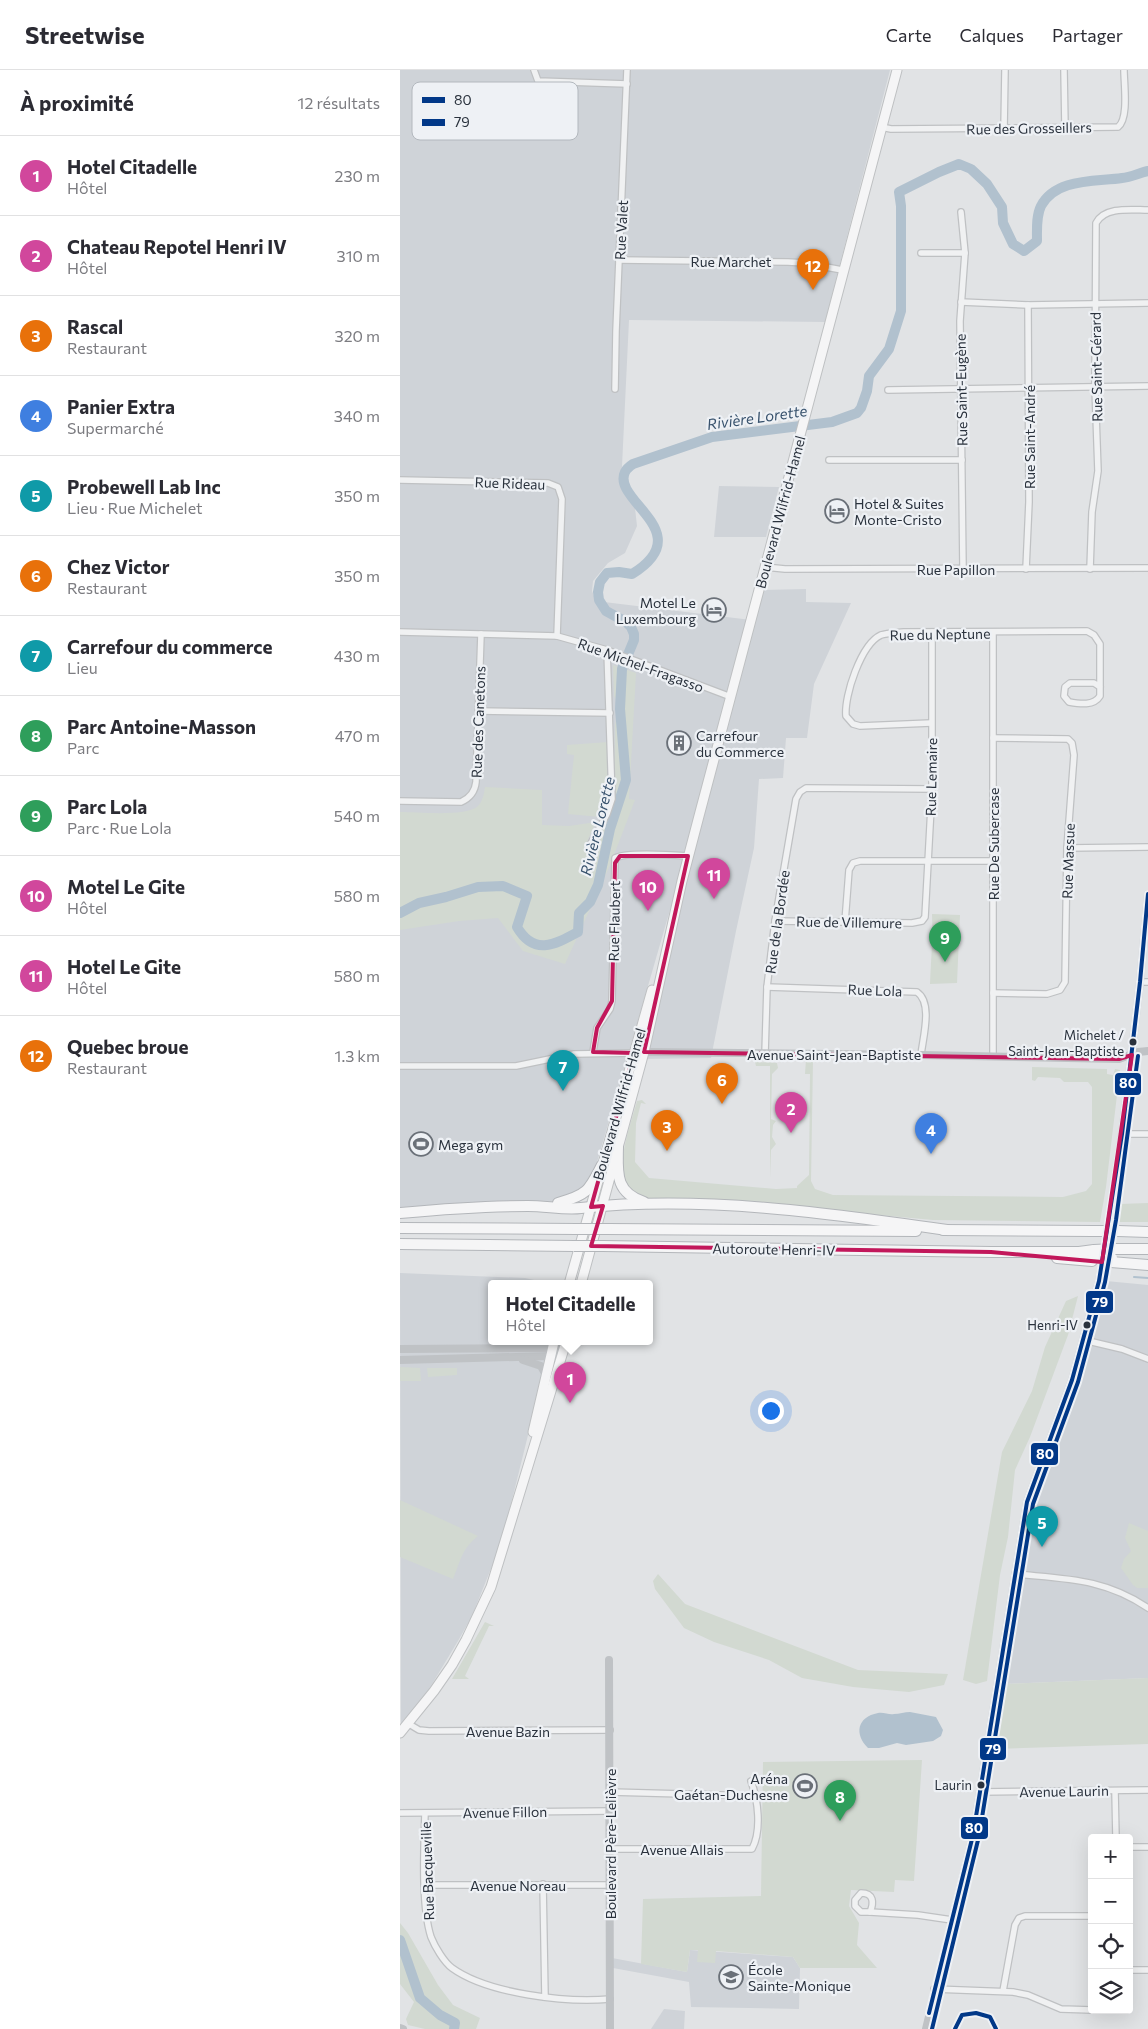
<!DOCTYPE html>
<html lang="fr">
<head>
<meta charset="utf-8">
<style>
  :root { --surface:#fff; --page:#f7f7f7; --text:#2b2b33; --muted:#7c7c81; --line:#e1e1e2; --accent:#0f766e }
  body { margin:0; font-family:Commissioner,sans-serif; background:var(--page); color:var(--text) }
  .controls { position:absolute; right:15px; bottom:15px; display:grid; overflow:hidden; border-radius:5px; box-shadow:0 5px 20px #0002 }
  .controls button { width:45px; height:45px; display:grid; place-items:center; padding:0; border:0; border-bottom:1px solid var(--line); background:var(--surface); color:var(--text); font:25px sans-serif }
  .you { position:absolute; left:370px; top:1340px; width:18px; height:18px; margin:-12px; border:4px solid #fff; border-radius:50%; background:#1a73e8; box-shadow:0 0 0 8px #1a73e833 }
  .badge { display:grid; place-items:center; width:32px; height:32px; border-radius:50%; background:var(--accent); color:#fff; font-size:16px; font-weight:700 }
  .pin { position:absolute; translate:-50% -41px; filter:drop-shadow(0 1px 2px #0008) }
  .pin::after { content:''; position:absolute; top:26px; width:18px; height:15px; background:inherit; clip-path:polygon(0 0,100% 0,50% 100%) }
  .popup { position:absolute; left:88px; top:1210px; width:165px; height:65px; box-sizing:border-box; display:grid; place-content:center; border-radius:5px; background:var(--surface); filter:drop-shadow(0 1px 4px #0005); font-size:16px; white-space:nowrap; color:var(--muted) }
  .popup b { font-size:19px; color:var(--text) }
  .popup::after { content:''; position:absolute; left:50%; top:100%; margin-left:-10px; border:10px solid transparent; border-top-color:var(--surface) }
  .list { margin:0; padding:0; list-style:none }
  h2 { display:flex; justify-content:space-between; align-items:center; height:65px; margin:0; padding:0 20px; font-size:21px }
  h2 small { font-size:16px; font-weight:400; color:var(--muted) }
  .list li { display:grid; grid-template-columns:32px 1fr auto; gap:15px; align-items:center; box-sizing:border-box; height:80px; padding:0 20px; border-top:1px solid var(--line) }
  .list b { display:block; font-size:19px; white-space:nowrap }
  .list p { margin:0; font-size:16px; white-space:nowrap; color:var(--muted) }
  .list em { font-size:16px; font-style:normal; color:var(--muted) }
  .icon { flex:none; width:28px; height:28px; fill:none; stroke:currentColor; stroke-width:2; stroke-linecap:round; stroke-linejoin:round }
  .map { position:relative; flex:none; width:748px; height:1959px; overflow:hidden }
  header { display:flex; align-items:center; gap:30px; box-sizing:border-box; height:70px; padding:0 25px; background:var(--surface); border-bottom:1px solid var(--line) }
  header strong { font-size:24px }
  nav { display:flex; gap:28px; margin-inline-start:auto; font-size:18px }
  main { display:flex }
  aside { flex:1; background:var(--surface) }
  .map>svg:first-child { display:block }
</style>
</head>
<body>
<header>
<strong>Streetwise</strong>
<nav><a>Carte</a><a>Calques</a><a>Partager</a></nav>
</header>
<main>
<aside>
<h2>À proximité<small>12 résultats</small></h2>
<ul class="list">
<li><span class="badge" style="background:#d1479c">1</span><div><b>Hotel Citadelle</b><p>Hôtel</p></div><em>230 m</em></li>
<li><span class="badge" style="background:#d1479c">2</span><div><b>Chateau Repotel Henri IV</b><p>Hôtel</p></div><em>310 m</em></li>
<li><span class="badge" style="background:#e8710a">3</span><div><b>Rascal</b><p>Restaurant</p></div><em>320 m</em></li>
<li><span class="badge" style="background:#3f7fe0">4</span><div><b>Panier Extra</b><p>Supermarché</p></div><em>340 m</em></li>
<li><span class="badge" style="background:#0f9aa8">5</span><div><b>Probewell Lab Inc</b><p>Lieu · Rue Michelet</p></div><em>350 m</em></li>
<li><span class="badge" style="background:#e8710a">6</span><div><b>Chez Victor</b><p>Restaurant</p></div><em>350 m</em></li>
<li><span class="badge" style="background:#0f9aa8">7</span><div><b>Carrefour du commerce</b><p>Lieu</p></div><em>430 m</em></li>
<li><span class="badge" style="background:#2e9e5b">8</span><div><b>Parc Antoine-Masson</b><p>Parc</p></div><em>470 m</em></li>
<li><span class="badge" style="background:#2e9e5b">9</span><div><b>Parc Lola</b><p>Parc · Rue Lola</p></div><em>540 m</em></li>
<li><span class="badge" style="background:#d1479c">10</span><div><b>Motel Le Gite</b><p>Hôtel</p></div><em>580 m</em></li>
<li><span class="badge" style="background:#d1479c">11</span><div><b>Hotel Le Gite</b><p>Hôtel</p></div><em>580 m</em></li>
<li><span class="badge" style="background:#e8710a">12</span><div><b>Quebec broue</b><p>Restaurant</p></div><em>1.3 km</em></li>
</ul>
</aside>
<div class="map">
<svg width="748" height="1959" viewBox="0 0 748 1959">
  <rect width="100%" height="100%" fill="#e1e3e5"/>
  <g fill="#cfd3d8">
    <path d="M0,0H490L425,252L229,250L221,417L235,438L237,456L225,483L208,493L193,511L192,521L196,531L351,550L360,520L406,519V532L451,533L414,614L407,668H386L383,708L359,709L354,778L336,861L311,988L237,989L305,719L193,1106L186,1119L164,1131L0,1137Z"/>
    <path d="M319,416L379,417L366,467H314Z"/>
    <path d="M0,1203L125,1208L143,1212L146,1214H91V1272H151L109,1442L94,1491L72,1546L58,1571L26,1624L1,1654Z"/>
    <path d="M706,1211L748,1215V1608L603,1614L632,1435L688,1285Z"/>
    <path d="M290,1880L393,1887L400,1898L399,1939L291,1937L289,1912L213,1898L212,1888L287,1902Z"/>
    <path d="M264,1939L285,1941L284,1959H251Z"/>
  </g>
  <g fill="#d2d9d1">
    <path d="M213,595L236,603L229,729L235,730L211,793L165,894L123,881L98,848L59,851L0,860V742C17,742 67,747 78,736C83,731 84,723 85,717L142,720V755L169,756L196,752L185,776L193,779L208,746L214,727L215,655L220,636L214,626Z"/>
    <path d="M208,672L210,728L200,747L168,744L174,685L167,684V675Z"/>
    <path d="M532,844L560,845L557,913L530,914C531,891 533,867 532,844Z"/>
    <path d="M406,989L413,990L411,1111L415,1119L433,1125L663,1127L686,1121L692,1114V1017L688,1012H664L660,1008L638,1007L635,1011L632,1010V997L707,999V1004L713,1005L715,999L720,1000L706,1117L700,1152L533,1150L328,1131L246,1128L230,1121C227,1114 224,1109 223,1102C220,1082 232,1050 237,1031L242,1030L246,1034L241,1033L236,1053L235,1092L249,1108L376,1119L397,1118V1116L409,1105L410,1004H405Z"/>
    <path d="M355,992L377,993L378,998L372,1004L371,1049L376,1051L373,1055L372,1067L376,1074L371,1080L370,1108V996H356Z"/>
    <path d="M748,1133V1152H717L720,1134Z"/>
    <path d="M678,1226L668,1265L630,1367L615,1400L608,1467L600,1505L587,1611L576,1614L563,1610L602,1382L632,1321L645,1277L666,1231Z"/>
    <path d="M0,1297L20,1298L21,1311H0Z"/>
    <path d="M27,1298H57V1305L28,1307Z"/>
    <path d="M0,1430L78,1466C61,1480 61,1490 53,1509L0,1487Z"/>
    <path d="M729,1453L748,1461V1518H737L733,1515L721,1498L724,1489L731,1481L725,1468Z"/>
    <path d="M258,1504L285,1534L458,1600L548,1604L544,1615L509,1622L453,1617L402,1608L369,1590L314,1572L284,1558L255,1519L253,1511Z"/>
    <path d="M85,1552L94,1556H89L65,1606L69,1609H52Z"/>
    <path d="M748,1608V1674L593,1679L603,1614Z"/>
    <path d="M522,1690L514,1811L495,1810L494,1822L451,1820L449,1836L459,1853L457,1875L477,1898H400L393,1887L316,1881L315,1893L297,1892L298,1880H290L287,1902L241,1894L243,1829L361,1826L363,1692Z"/>
    <path d="M0,1853L8,1863L38,1915L53,1935L80,1948L76,1959H25L8,1955L6,1949L14,1932L0,1914Z"/>
  </g>
  <path fill="#b1c1ce" d="M510,1642L536,1647L543,1660L541,1666L533,1671L506,1675L497,1673L479,1678H468C454,1664 457,1647 478,1643C484,1642 489,1645 494,1644C499,1644 505,1642 510,1642Z"/>
  <g fill="none" stroke-linecap="round" stroke-linejoin="round">
    <path stroke="#b1c1ce" stroke-width="2" d="M734,1207L748,1208"/>
    <g stroke="#b1c1ce" stroke-width="10">
      <path d="M0,843L19,833L46,827L78,817L103,816L127,826L117,857C134,886 154,875 178,862L179,843L190,832L198,815L210,759L226,710L220,639L222,599L234,570V564L231,557L226,552L206,541L199,530L198,522L200,512L207,503L219,502L232,504C300,462 211,431 225,402C226,400 230,396 233,394L312,367L432,352L457,343L461,338L467,321L469,306L489,279L501,241V136L499,122L539,102L559,94L571,99L587,114L602,137L603,153L613,174L624,181L637,171C637,160 636,146 641,136C656,108 695,112 722,108C731,107 739,103 748,101"/>
      <path d="M0,1870L20,1928L40,1945L55,1953L54,1959"/>
    </g>
    <g stroke="#bfc1c3" stroke-width="8">
      <g id="street">
        <path d="M134,0L138,11L227,14"/>
        <path d="M664,0L665,57"/>
        <path d="M481,57L491,59L718,57C729,49 724,14 724,0"/>
        <path d="M604,59L605,0"/>
        <path d="M561,142L565,183L560,251L563,498"/>
        <path d="M521,183H565"/>
        <path d="M219,190L388,192L405,193L442,200"/>
        <path d="M561,232L628,235L748,233"/>
        <path d="M215,319L216,261L227,0"/>
        <path d="M488,320L748,316"/>
        <path d="M429,390H562"/>
        <path d="M0,410L148,413L158,417L162,429L157,566"/>
        <path d="M365,497L385,499L748,498"/>
        <path d="M626,499L629,432L628,235"/>
        <path d="M690,499L692,442L698,401L695,317L696,153C705,136 732,140 748,140"/>
        <path d="M0,562L157,566L207,580L331,627"/>
        <path d="M593,562V986"/>
        <path d="M79,641L210,643"/>
        <path d="M531,653L460,656L453,654L446,646C444,626 461,574 481,565C488,563 497,563 504,562L687,561L694,565L700,574V626C694,636 680,634 669,632L664,626L665,617L670,613H694L700,617"/>
        <path d="M0,731L61,732C70,728 75,722 76,712L81,564"/>
        <path d="M189,777L207,744L212,729L207,580"/>
        <path d="M667,778L748,777"/>
        <path d="M375,851L512,853L522,851L525,847L532,719V562"/>
        <path d="M445,852L449,800L453,793L460,791H593"/>
        <path d="M740,912H748"/>
        <path d="M367,917L517,922C533,933 523,967 521,985"/>
        <path d="M593,923L647,924L660,920L665,912L667,778L674,685L672,673L668,669L593,668"/>
        <path d="M193,982L197,958L210,939L212,931L215,788C226,782 274,785 288,786"/>
        <path d="M365,984L367,917L375,851L396,729L400,722L406,718L532,719"/>
        <path d="M0,996H116L174,984L236,983"/>
        <path d="M722,1064H748"/>
        <path d="M684,1270L722,1279L748,1289"/>
        <path d="M615,1504C665,1509 704,1508 748,1538"/>
        <path d="M9,1654L19,1660L29,1661L210,1660"/>
        <path d="M715,1721L716,1768"/>
        <path d="M210,1722L357,1726"/>
        <path d="M581,1722L748,1720"/>
        <path d="M0,1743L210,1741"/>
        <path d="M25,1743C24,1777 21,1836 31,1867C35,1877 44,1892 52,1898C88,1924 167,1933 210,1929"/>
        <path d="M729,1777H748"/>
        <path d="M211,1779H352C362,1760 358,1730 351,1711"/>
        <path d="M143,1814L145,1927"/>
        <path d="M25,1815H210"/>
        <path d="M461,1823C474,1823 474,1833 470,1842H461L455,1836V1830Z"/>
        <path d="M470,1842L518,1845L552,1850"/>
        <path d="M729,1900H748"/>
        <path d="M534,1919L613,1922L628,1925L661,1939L692,1940"/>
        <path d="M603,1921L615,1855L619,1848L625,1846H692"/>
      </g>
    </g>
    <g stroke="#bec0c2" stroke-width="11">
      <g id="primary">
        <path d="M169,1214L252,920"/>
        <path d="M181,1214L244,982L282,811L299,746L497,0"/>
        <path d="M133,1362L154,1272"/>
        <path d="M0,1663L34,1621L52,1595L66,1570L91,1517L166,1272"/>
      </g>
    </g>
    <g stroke="#b3b6ba" stroke-width="12">
      <g id="highway">
        <path d="M218,1074C218,1100 213,1122 244,1132"/>
        <path d="M158,1133C187,1125 189,1121 202,1095"/>
        <path d="M0,1143C43,1139 85,1136 128,1136C146,1136 165,1140 181,1138C301,1125 428,1143 547,1160"/>
        <path d="M0,1158L177,1159"/>
        <path d="M207,1159L516,1161"/>
        <path d="M543,1160L694,1161"/>
        <path d="M718,1161L748,1162"/>
        <path d="M0,1174L174,1176"/>
        <path d="M203,1176L591,1182H679L694,1180"/>
        <path d="M714,1179H748"/>
        <path d="M657,1188L692,1191"/>
        <path d="M711,1192L748,1195"/>
      </g>
    </g>
    <use href="#street" stroke="#f0f1f2" stroke-width="5.5"/>
    <g stroke="#bfc2c5" stroke-width="8">
      <path d="M244,982L521,985L719,989L738,982L748,981"/>
      <path d="M0,1279L152,1278L164,1280"/>
      <path d="M0,1290L151,1286L162,1288"/>
      <path d="M123,1290L141,1296L146,1305"/>
      <path d="M209,1590L210,1959"/>
      <path d="M0,1958L3,1959"/>
      <path d="M526,1959L573,1765L627,1432L672,1310L699,1211L710,1149L722,1064L740,912L748,824"/>
    </g>
    <use href="#primary" stroke="#f5f5f6" stroke-width="9"/>
    <use href="#highway" stroke="#f5f5f6" stroke-width="10"/>
    <g stroke="#b3b6ba" stroke-width="12" stroke-linecap="butt">
      <g id="highway-bridge">
        <path d="M177,1159H207"/>
        <path d="M694,1161H718"/>
        <path d="M174,1176H203"/>
        <path d="M694,1180L714,1179"/>
        <path d="M693,1185L712,1188"/>
      </g>
    </g>
    <use href="#highway-bridge" stroke="#f5f5f6" stroke-width="10"/>
    <g stroke="#eef1f5" stroke-width="8">
      <g id="bus-1">
        <path d="M529,1943L573,1765L627,1432L672,1310L699,1211L722,1064L740,912L748,824"/>
        <path d="M555,1959L562,1945L576,1943L590,1947L596,1959"/>
      </g>
    </g>
    <g stroke="#eef1f5" stroke-width="8">
      <path id="bus-2" d="M532,1959L579,1766L633,1434L678,1312L705,1212L716,1150L738,986"/>
    </g>
    <use href="#bus-1" stroke="#013888" stroke-width="4"/>
    <use href="#bus-2" stroke="#013888" stroke-width="4"/>
  </g>
  <path fill="none" stroke="#c2185b" stroke-width="4" stroke-linejoin="round" d="M220,786H288L244,982L719,989L732,985L702,1192L591,1182L191,1176L203,1136L191,1137L234,983L193,982L197,958L212,931L215,793Z"/>
  <defs>
    <g id="hotel-ring" transform="scale(1.25)"><circle r="9.5" fill="#eef1f5" stroke="#6a7078" stroke-width="1.5"/><path d="M-6-4.5h1.5V1H6V5H4.5V3h-9V5H-6ZM-4 0a1.8 1.8 0 1 1 3.6 0ZM.5 0V-2.5h3Q6-2.5 6 0Z" fill="#6a7078"/></g>
    <g id="building-ring" transform="scale(1.25)"><circle r="9.5" fill="#eef1f5" stroke="#6a7078" stroke-width="1.5"/><path d="M-4-6H4V6H1V3H-1V6H-4ZM-2.5-4.3h1.7v1.8h-1.7ZM.8-4.3h1.7v1.8H.8ZM-2.5-1h1.7V.8h-1.7ZM.8-1h1.7V.8H.8Z" fill="#6a7078"/></g>
    <g id="stadium-ring" transform="scale(1.25)"><circle r="9.5" fill="#eef1f5" stroke="#6a7078" stroke-width="1.5"/><path d="M0-5a6.5 5 0 1 0 0 10a6.5 5 0 1 0 0-10ZM-3.5-1.8h7v3.6h-7Z" fill="#6a7078"/></g>
    <g id="school-ring" transform="scale(1.25)"><circle r="9.5" fill="#eef1f5" stroke="#6a7078" stroke-width="1.5"/><path d="M0-5L7-2L0 1L-7-2ZM-4 1L0 2.5L4 1V4Q0 6-4 4Z" fill="#6a7078"/></g>
  </defs>
  <g fill-rule="evenodd">
    <use href="#hotel-ring" x="437" y="441"/>
    <use href="#hotel-ring" x="314" y="540"/>
    <use href="#building-ring" x="279" y="673"/>
    <use href="#stadium-ring" x="21" y="1074"/>
    <use href="#stadium-ring" x="405" y="1716"/>
    <use href="#school-ring" x="331" y="1907"/>
  </g>
  <g fill="#2a323d" stroke="#eef1f5" stroke-width="2">
    <circle cx="733" cy="972" r="4.5"/>
    <circle cx="687" cy="1255" r="4.5"/>
    <circle cx="581" cy="1715" r="4.5"/>
  </g>
  <g text-anchor="middle" dominant-baseline="central" stroke-width="4.5" stroke-linejoin="round" paint-order="stroke">
    <g font-size="13" fill="#2a323d" stroke="#eef1f5" text-anchor="end">
      <text x="724" y="965">Michelet /<tspan x="724" dy="16">Saint-Jean-Baptiste</tspan></text>
      <text x="678" y="1255">Henri-IV</text>
      <text x="572" y="1715">Laurin</text>
    </g>
    <g font-size="14" fill="#2a323d" stroke="#eef1f5">
      <text transform="translate(629 58) rotate(-1)">Rue des Grosseillers</text>
      <text transform="translate(221 160) rotate(-87)">Rue Valet</text>
      <text x="331" y="191">Rue Marchet</text>
      <text transform="translate(696 297) rotate(-91)">Rue Saint-Gérard</text>
      <text transform="translate(561 320) rotate(-91)">Rue Saint-Eugène</text>
      <text transform="translate(629 367) rotate(-90)">Rue Saint-André</text>
      <text transform="translate(110 413) rotate(2)">Rue Rideau</text>
      <text transform="translate(380 442) rotate(-75)">Boulevard Wilfrid-Hamel</text>
      <text x="556" y="499">Rue Papillon</text>
      <text transform="translate(540 564) rotate(-1)">Rue du Neptune</text>
      <text transform="translate(241 595) rotate(20)">Rue Michel-Fragasso</text>
      <text transform="translate(78 652) rotate(-88)">Rue des Canetons</text>
      <text transform="translate(531 707) rotate(-89)">Rue Lemaire</text>
      <text transform="translate(593 774) rotate(-90)">Rue De Subercase</text>
      <text transform="translate(668 791) rotate(-88)">Rue Massue</text>
      <text transform="translate(214 851) rotate(-89)">Rue Flaubert</text>
      <text transform="translate(377 852) rotate(-82)">Rue de la Bordée</text>
      <text transform="translate(449 852) rotate(1)">Rue de Villemure</text>
      <text transform="translate(475 920) rotate(2)">Rue Lola</text>
      <text x="434" y="984">Avenue Saint-Jean-Baptiste</text>
      <text transform="translate(219 1034) rotate(-74)">Boulevard Wilfrid-Hamel</text>
      <text transform="translate(374 1179) rotate(1)">Autoroute Henri-IV</text>
      <text x="108" y="1661">Avenue Bazin</text>
      <text transform="translate(664 1721) rotate(-1)">Avenue Laurin</text>
      <text transform="translate(105 1742) rotate(-1)">Avenue Fillon</text>
      <text transform="translate(210 1774) rotate(-90)">Boulevard Père-Lelièvre</text>
      <text x="282" y="1779">Avenue Allais</text>
      <text transform="translate(27 1801) rotate(-92)">Rue Bacqueville</text>
      <text x="118" y="1815">Avenue Noreau</text>
    </g>
    <g font-size="14" fill="#2a323d" stroke="#eef1f5" text-anchor="start">
      <text x="454" y="433">Hotel &amp; Suites<tspan x="454" dy="16">Monte-Cristo</tspan></text>
      <text x="296" y="532" text-anchor="end">Motel Le<tspan x="296" dy="16">Luxembourg</tspan></text>
      <text x="296" y="665">Carrefour<tspan x="296" dy="16">du Commerce</tspan></text>
      <text x="38" y="1074">Mega gym</text>
      <text x="388" y="1708" text-anchor="end">Aréna<tspan x="388" dy="16">Gaétan-Duchesne</tspan></text>
      <text x="348" y="1899">École<tspan x="348" dy="16">Sainte-Monique</tspan></text>
    </g>
    <g font-size="15" font-style="italic" fill="#38526d" stroke="#eef1f5">
      <text transform="translate(357 347) rotate(-8)">Rivière Lorette</text>
      <text transform="translate(197 756) rotate(-76)">Rivière Lorette</text>
    </g>
  </g>
  <rect x="12" y="12" width="166" height="58" rx="8" fill="#eef1f5" stroke="#b3b8be" stroke-width="1"/>
  <rect x="22" y="27" width="23" height="6" fill="#013888"/>
  <rect x="22" y="49" width="23" height="7" fill="#013888"/>
  <g font-size="14" fill="#2a323d">
    <text x="54" y="35">80</text>
    <text x="54" y="57">79</text>
  </g>
  <g stroke="#eef1f5" stroke-width="2">
    <rect x="714" y="1002" width="28" height="24" rx="5" fill="#013888"/>
    <rect x="685" y="1220" width="29" height="24" rx="5" fill="#013888"/>
    <rect x="630" y="1372" width="29" height="24" rx="5" fill="#013888"/>
    <rect x="579" y="1667" width="28" height="24" rx="5" fill="#013888"/>
    <rect x="560" y="1746" width="29" height="24" rx="5" fill="#013888"/>
  </g>
  <g font-size="14" text-anchor="middle" font-weight="bold" fill="#fff">
    <text x="728" y="1018">80</text>
    <text x="700" y="1237">79</text>
    <text x="645" y="1389">80</text>
    <text x="593" y="1684">79</text>
    <text x="574" y="1763">80</text>
  </g>
</svg>
<div class="controls">
<button>+</button>
<button>−</button>
<button><svg class="icon" aria-label="locate" viewBox="0 0 24 24"><circle cx="12" cy="12" r="6"/><path d="M12 2v4M12 18v4M2 12h4M18 12h4"/></svg></button>
<button><svg class="icon" aria-label="layers" viewBox="0 0 24 24"><path d="M12 4l9 5-9 5-9-5zM3 14l9 5 9-5"/></svg></button>
</div>
<div class="you"></div>
<div class="pin badge" style="left:170px;top:1333px;background:#d1479c">1</div>
<div class="popup"><b>Hotel Citadelle</b>Hôtel</div>
<div class="pin badge" style="left:391px;top:1063px;background:#d1479c">2</div>
<div class="pin badge" style="left:267px;top:1081px;background:#e8710a">3</div>
<div class="pin badge" style="left:531px;top:1084px;background:#3f7fe0">4</div>
<div class="pin badge" style="left:642px;top:1477px;background:#0f9aa8">5</div>
<div class="pin badge" style="left:322px;top:1034px;background:#e8710a">6</div>
<div class="pin badge" style="left:163px;top:1021px;background:#0f9aa8">7</div>
<div class="pin badge" style="left:440px;top:1751px;background:#2e9e5b">8</div>
<div class="pin badge" style="left:545px;top:892px;background:#2e9e5b">9</div>
<div class="pin badge" style="left:248px;top:841px;background:#d1479c">10</div>
<div class="pin badge" style="left:314px;top:829px;background:#d1479c">11</div>
<div class="pin badge" style="left:413px;top:220px;background:#e8710a">12</div>
</div>
</main>
</body>
</html>
